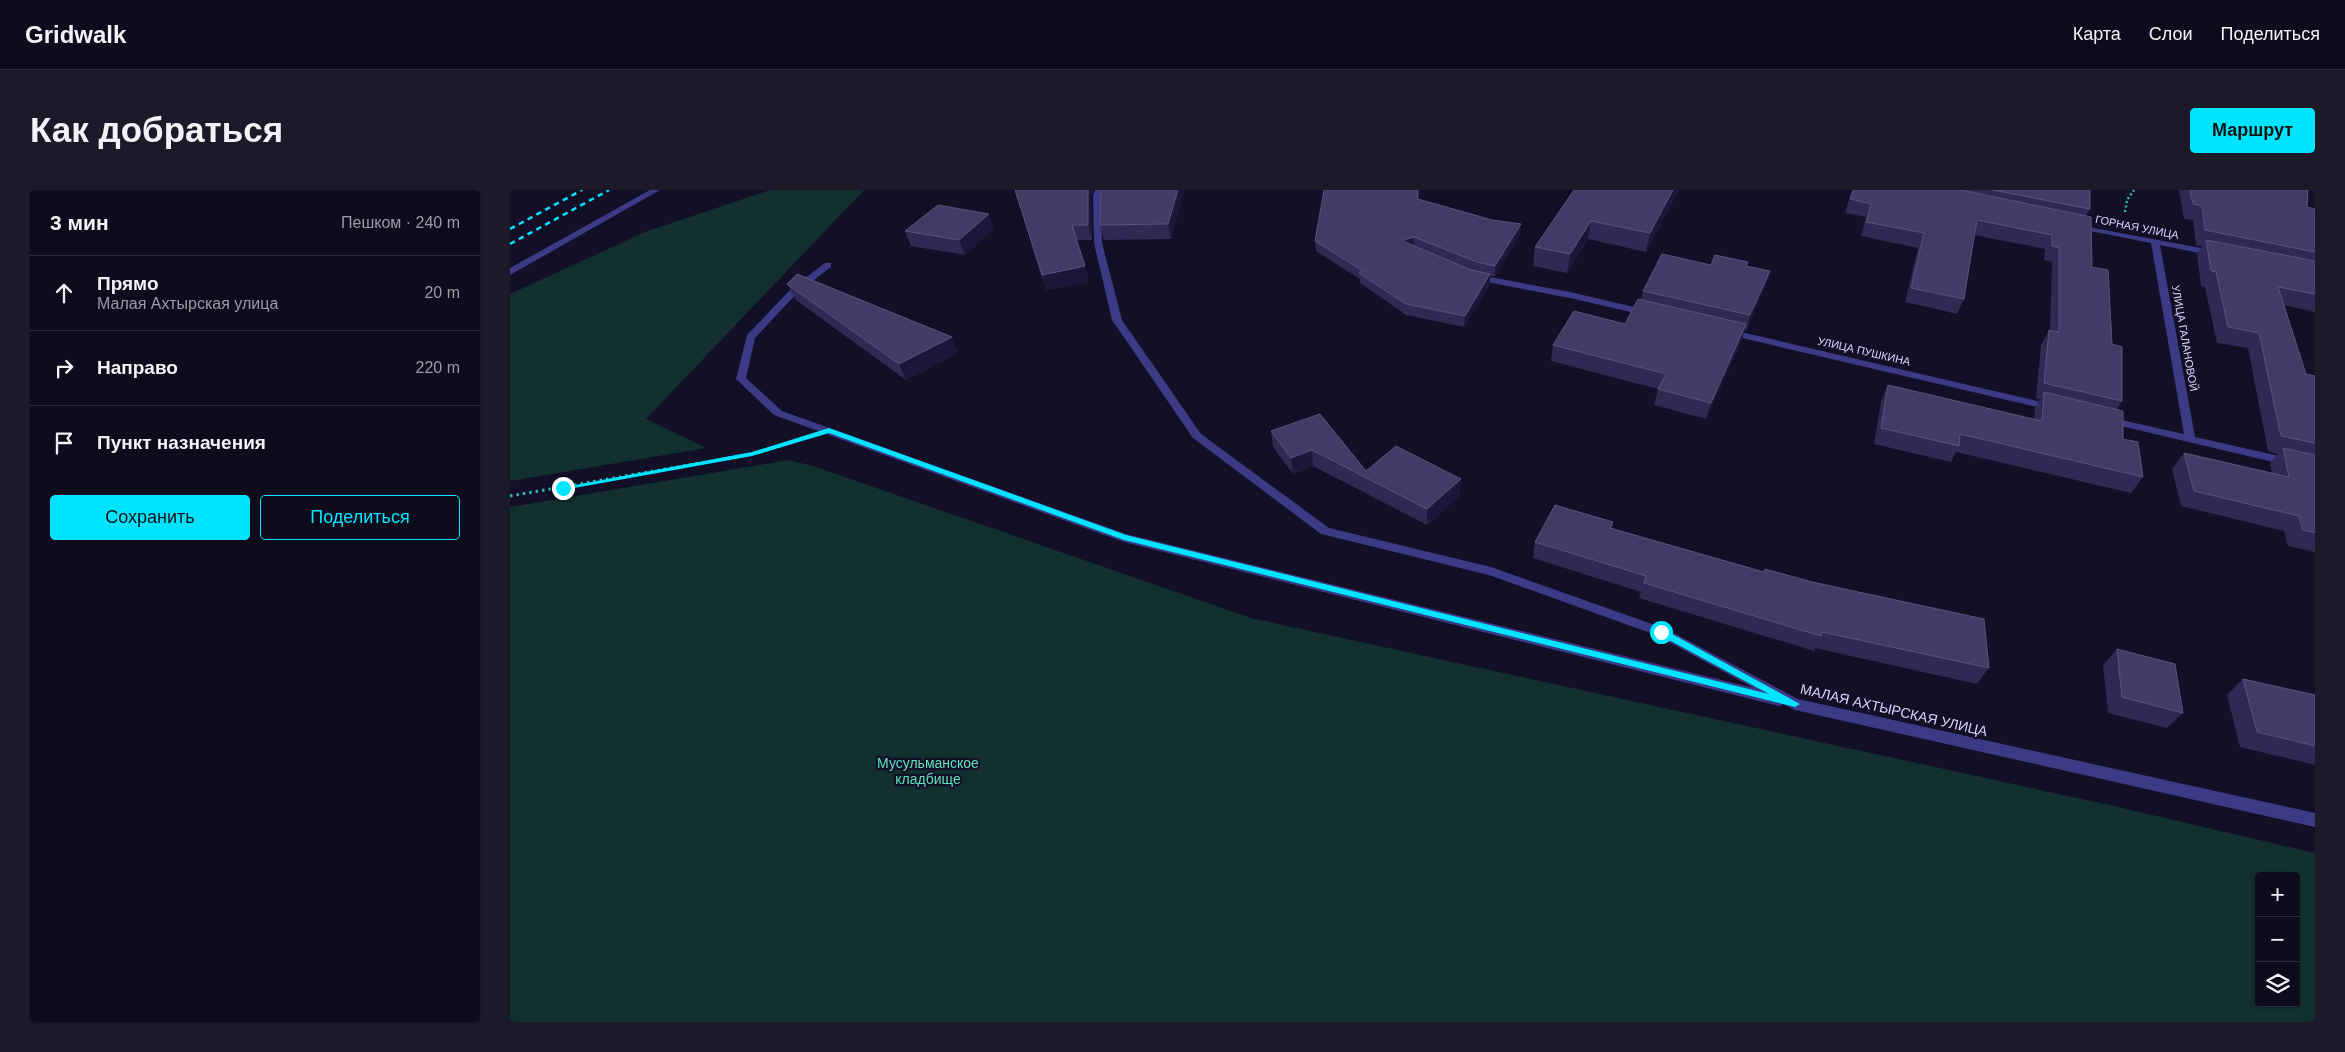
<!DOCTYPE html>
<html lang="ru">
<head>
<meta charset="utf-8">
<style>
  :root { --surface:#0e0b1c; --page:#1c1929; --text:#f1f3f6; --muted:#9b9ba3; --line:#2e2b3b; --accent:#00e5ff }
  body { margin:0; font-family:Arial,sans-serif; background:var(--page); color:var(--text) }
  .controls { position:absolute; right:15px; bottom:15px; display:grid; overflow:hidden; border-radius:5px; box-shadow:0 1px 4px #0004 }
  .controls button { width:45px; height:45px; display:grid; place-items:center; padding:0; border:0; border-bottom:1px solid var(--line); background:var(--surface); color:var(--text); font:25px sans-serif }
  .stop { position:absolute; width:15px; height:15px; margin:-11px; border:4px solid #00e5ff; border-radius:50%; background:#fff }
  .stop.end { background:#00e5ff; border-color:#fff; box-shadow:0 1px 5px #0008 }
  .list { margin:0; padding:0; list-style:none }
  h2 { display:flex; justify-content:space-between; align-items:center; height:65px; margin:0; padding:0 20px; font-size:21px }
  h2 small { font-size:16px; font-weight:400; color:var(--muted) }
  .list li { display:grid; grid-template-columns:32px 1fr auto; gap:15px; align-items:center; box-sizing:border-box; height:75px; padding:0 20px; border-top:1px solid var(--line) }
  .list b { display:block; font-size:19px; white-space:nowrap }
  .list p { margin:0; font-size:16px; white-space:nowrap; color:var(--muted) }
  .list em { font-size:16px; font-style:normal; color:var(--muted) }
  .actions { display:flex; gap:10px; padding:15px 20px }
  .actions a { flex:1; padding:11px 0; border:1px solid var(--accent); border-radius:5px; text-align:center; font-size:18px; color:var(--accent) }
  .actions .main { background:var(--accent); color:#111 }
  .icon { flex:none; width:28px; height:28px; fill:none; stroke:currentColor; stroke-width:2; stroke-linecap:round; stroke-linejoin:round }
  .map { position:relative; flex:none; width:1805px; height:832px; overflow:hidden; border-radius:5px }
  header { display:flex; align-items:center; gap:30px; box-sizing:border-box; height:70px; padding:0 25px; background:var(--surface); border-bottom:1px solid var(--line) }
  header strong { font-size:24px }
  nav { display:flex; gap:28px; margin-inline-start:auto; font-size:18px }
  .intro { display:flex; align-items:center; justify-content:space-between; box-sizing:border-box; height:120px; padding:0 30px }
  h1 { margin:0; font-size:35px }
  .button { padding:12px 22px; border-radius:5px; background:var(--accent); color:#111; font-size:18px; font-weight:700 }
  main { display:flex; gap:30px; padding:0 30px }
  aside { flex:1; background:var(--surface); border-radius:5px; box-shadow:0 1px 4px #0004 }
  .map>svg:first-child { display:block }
</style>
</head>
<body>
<header>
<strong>Gridwalk</strong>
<nav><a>Карта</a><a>Слои</a><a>Поделиться</a></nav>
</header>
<div class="intro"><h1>Как добраться</h1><a class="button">Маршрут</a></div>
<main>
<aside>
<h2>3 мин<small>Пешком · 240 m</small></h2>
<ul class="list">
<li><svg class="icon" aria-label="ahead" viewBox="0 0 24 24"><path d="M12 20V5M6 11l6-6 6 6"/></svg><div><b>Прямо</b><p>Малая Ахтырская улица</p></div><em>20 m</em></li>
<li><svg class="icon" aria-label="right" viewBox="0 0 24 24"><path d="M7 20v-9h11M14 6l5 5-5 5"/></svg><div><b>Направо</b></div><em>220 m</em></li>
<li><svg class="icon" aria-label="arrive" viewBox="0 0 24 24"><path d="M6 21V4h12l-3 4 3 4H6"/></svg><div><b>Пункт назначения</b></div></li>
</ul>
<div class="actions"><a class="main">Сохранить</a><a>Поделиться</a></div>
</aside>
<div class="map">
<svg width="1805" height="832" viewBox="0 0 1805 832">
  <rect width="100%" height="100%" fill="#130f26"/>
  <g fill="#12302f" fill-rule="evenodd">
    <path d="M260,0H354L136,229L196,258L0,291V104L135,42Z"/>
    <path d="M279,270L306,277L741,428L1604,616L1805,663V832H0V317ZM1749,686H1786V813H1749Z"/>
  </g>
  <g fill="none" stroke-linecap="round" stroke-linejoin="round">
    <path stroke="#2fb8b0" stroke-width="2.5" stroke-dasharray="2 2.5" stroke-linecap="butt" d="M1615,22L1617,10L1624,0"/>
    <path stroke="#2fb8b0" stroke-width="3" stroke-dasharray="2.5 4" stroke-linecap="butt" d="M0,306L242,264L276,254"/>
    <g fill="#3d3a85" fill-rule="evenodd">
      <path d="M140,0H150L0,85V78Z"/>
      <path d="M585,0H593L591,5L592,53L612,130L691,244L819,338L981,377L1156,439L1288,509L1805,623V637L1285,520L1273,514L1269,516L614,352L264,225L226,189L237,145L282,98L315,73H321V77L288,102L245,148L236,188L272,221L616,344L1244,498L1146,445L979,385L811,344L683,248L602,130L584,53L583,5Z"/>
      <path d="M1562,34L1707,61V65L1704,66L1650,55L1685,247L1805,274V282L1594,232V228L1598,227L1674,244L1641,53L1565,38L1561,36Z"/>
      <path d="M964,84L1060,102L1141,121L1143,123L1138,126L1060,108L961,89V85Z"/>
      <path d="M1218,139L1544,215L1549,218L1544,221L1215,144L1213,142Z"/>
    </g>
    <g stroke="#00e5ff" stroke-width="2.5" stroke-dasharray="5.5 4.5" stroke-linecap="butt">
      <path d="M0,39L72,0"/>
      <path d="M0,54L99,0"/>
    </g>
  </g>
  <g fill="#312854">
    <path d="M505,0H584L581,5L582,50H567L579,92L536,100Z"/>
    <path d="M674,0L661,49L594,50L590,35Z"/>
    <path d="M1064,0H1169L1136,62L1078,49L1057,83L1023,76L1025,57Z"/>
    <path d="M1342,0H1580V19L1576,26L1582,77L1602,154L1612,211L1607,219L1613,249L1633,287L1621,303L1446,262L1441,272L1364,254L1371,211L1378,195L1524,229L1525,218L1530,209L1526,208L1531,155L1539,140L1540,141L1542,72L1534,70L1535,59L1464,45L1454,109L1447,124L1395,112L1408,58L1351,46L1356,27L1335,23Z"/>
    <path d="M1669,0H1798L1797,17L1805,19V122L1774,115L1796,184L1805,186V362L1778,356L1774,341L1671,316L1662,279L1674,263L1762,283L1760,273L1768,264L1758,261L1738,158L1707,153L1695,97L1691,96L1687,64L1692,56L1686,55L1683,30L1674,29Z"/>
    <path d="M908,9L1010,45L985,86H980V94L954,137L896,125L850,93V89L806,61L805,51Z"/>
    <path d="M484,39L455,65L401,56L395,41Z"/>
    <path d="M1238,72L1237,76L1260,81L1255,97L1236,141L1234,140L1232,150L1196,229L1144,215L1148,199L1041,171L1043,155L1115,134L1131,110L1133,101L1201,75Z"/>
    <path d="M277,94L448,163L396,190L286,110Z"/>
    <path d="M761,241L856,281L950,305L917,335L803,276L783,284L763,257Z"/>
    <path d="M1103,332L1102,338L1479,478L1467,494L1305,458L1304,461L1129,408L1131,402L1023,368L1025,352Z"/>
    <path d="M1607,459L1673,523L1657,538L1598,523L1593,475Z"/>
    <path d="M1733,489L1805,505V575L1730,557L1717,505Z"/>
  </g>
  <g fill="#1d163a">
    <path d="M578,0H584L581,5L582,50L578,35Z"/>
    <path d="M668,0H674L661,49L658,34Z"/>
    <path d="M1163,0H1169L1136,62L1140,43Z"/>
    <path d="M479,24L484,39L455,65L449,50Z"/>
    <path d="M1081,31L1078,49L1057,83L1060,64Z"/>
    <path d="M1011,34L1010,45L985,86V76Z"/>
    <path d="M904,47V57L894,60V50Z"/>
    <path d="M575,76L579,92L536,100L532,85Z"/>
    <path d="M1260,81L1255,97L1236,141L1240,125Z"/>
    <path d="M980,84V94L954,137L955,126Z"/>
    <path d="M1236,134L1232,150L1196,229L1201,213Z"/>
    <path d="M442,147L448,163L396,190L389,174Z"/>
    <path d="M802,260L803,276L783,284L781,268Z"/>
    <path d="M951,289L950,305L917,335V319Z"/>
  </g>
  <g fill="#433a66" stroke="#5a527e">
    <path d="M505,0H578V35H562L575,76L532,85Z"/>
    <path d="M591,0H668L658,34L590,35Z"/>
    <path d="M814,0H908V9L982,30L1011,34L985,76L967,72L904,47L894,50L895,52L961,80L980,84L955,126L896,114L849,83L853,81L805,51Z"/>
    <path d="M1064,0H1163L1140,43L1081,31L1060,64L1025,57Z"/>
    <path d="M1343,0H1451L1581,27L1582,77L1598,80L1602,154L1612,157V211L1534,193L1539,140L1549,142V58L1542,56V45L1467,30L1454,109L1401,98L1414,43L1356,32L1361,14L1340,9Z"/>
    <path d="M1483,0H1580V19Z"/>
    <path d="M1680,0H1798L1797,17L1805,19V62L1695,40L1692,16L1683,14Z"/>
    <path d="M428,15L479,24L449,50L395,41Z"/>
    <path d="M1696,50L1805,71V104L1768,97L1796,184L1805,186V253L1771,246L1749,143L1718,137L1706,82L1701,81Z"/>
    <path d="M1152,64L1201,75L1205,65L1238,72L1236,76L1260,81L1240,125L1133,101Z"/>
    <path d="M287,84L442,147L389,174L277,94Z"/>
    <path d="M1128,109L1236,134L1201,213L1148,199L1156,184L1043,155L1064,121L1115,134Z"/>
    <path d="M1378,195L1532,231L1534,202L1613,221V249L1628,252L1633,287L1450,244L1449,256L1371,238Z"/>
    <path d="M810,224L856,281L886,256L951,289L917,319L802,260L781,268L761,241Z"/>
    <path d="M1773,258L1805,265V343L1793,340L1789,326L1684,301L1674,263L1779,287Z"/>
    <path d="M1045,315L1103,332L1100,338L1254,382L1255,379L1302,392L1474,429L1479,478L1312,442L1311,446L1134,393L1136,386L1025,352Z"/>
    <path d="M1607,459L1665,474L1673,523L1612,507Z"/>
    <path d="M1733,489L1805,505V556L1747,542Z"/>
  </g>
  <path fill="#00e5ff" d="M319,238L616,345L1259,504L1148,444V439L1151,438L1290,514L1285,517L614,350L319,243L242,266L53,300L49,298L242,262Z"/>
  <g text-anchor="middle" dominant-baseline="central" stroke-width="4.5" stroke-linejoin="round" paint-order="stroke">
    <g font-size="11" fill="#d9d4ff" stroke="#130f26">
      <text transform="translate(1627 37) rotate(11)">ГОРНАЯ УЛИЦА</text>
      <text transform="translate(1675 148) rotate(80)">УЛИЦА ГАЛАНОВОЙ</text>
      <text transform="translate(1354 161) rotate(13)">УЛИЦА ПУШКИНА</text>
    </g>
    <g font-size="14" fill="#d9d4ff" stroke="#130f26">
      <text transform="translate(1384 520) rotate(13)">МАЛАЯ АХТЫРСКАЯ УЛИЦА</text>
    </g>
    <g font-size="14" fill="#5fe0c0" stroke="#130f26">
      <text x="418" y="573">Мусульманское<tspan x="418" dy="16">кладбище</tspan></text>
    </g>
  </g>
</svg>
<div class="controls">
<button>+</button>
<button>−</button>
<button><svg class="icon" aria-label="layers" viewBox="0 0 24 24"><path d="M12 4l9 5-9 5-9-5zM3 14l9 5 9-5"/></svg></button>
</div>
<div class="stop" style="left:1151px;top:442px"></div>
<div class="stop end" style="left:53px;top:298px"></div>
</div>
</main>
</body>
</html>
